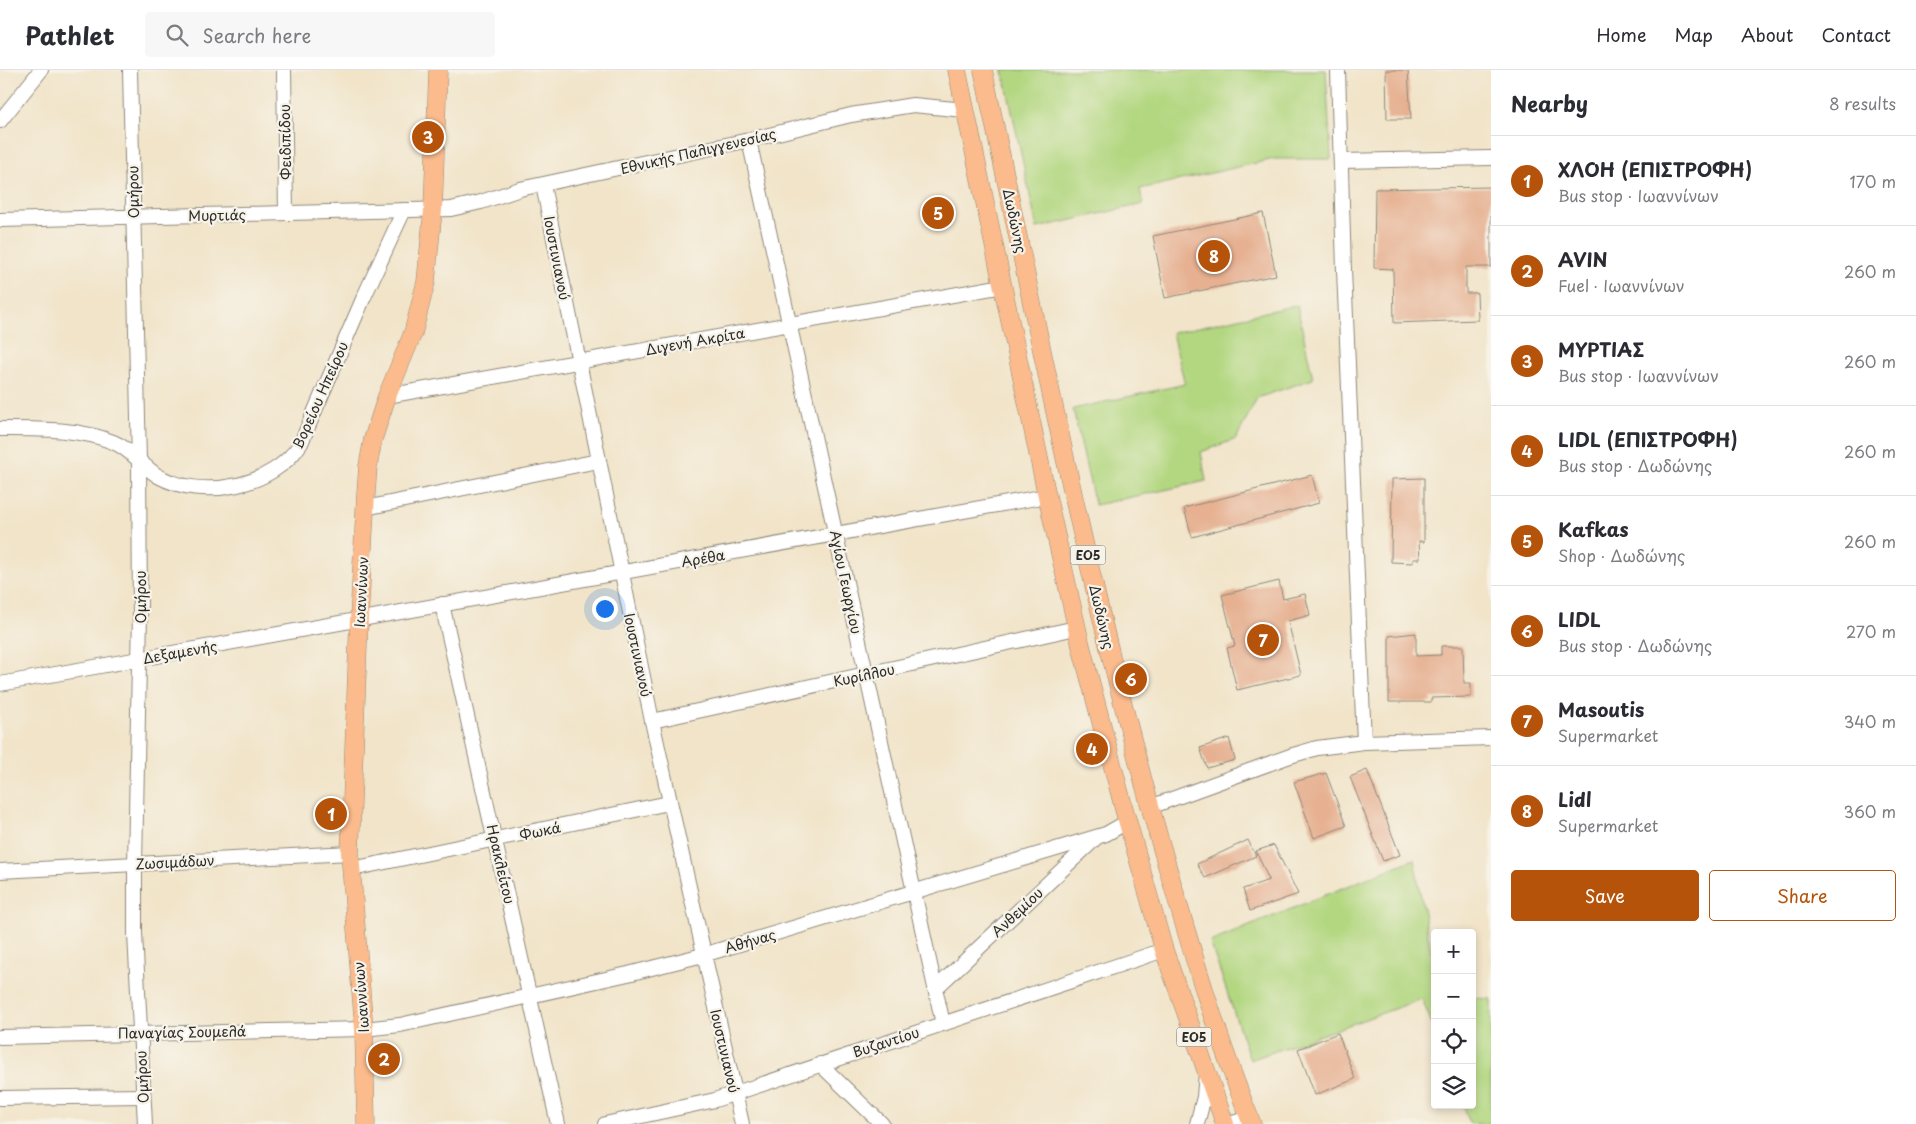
<!DOCTYPE html>
<html lang="en">
<head>
<meta charset="utf-8">
<style>
  :root { --surface:#fff; --page:#f7f7f7; --text:#2b2b33; --muted:#7c7c81; --line:#e1e1e2; --accent:#b45309 }
  body { margin:0; font-family:"Playpen Sans",sans-serif; background:var(--page); color:var(--text) }
  .controls { position:absolute; right:15px; bottom:15px; display:grid; overflow:hidden; border-radius:5px; box-shadow:0 2px 8px #0003 }
  .controls button { width:45px; height:45px; display:grid; place-items:center; padding:0; border:0; border-bottom:1px solid var(--line); background:var(--surface); color:var(--text); font:25px sans-serif }
  .you { position:absolute; left:604px; top:538px; width:18px; height:18px; margin:-12px; border:4px solid #fff; border-radius:50%; background:#1a73e8; box-shadow:0 0 0 8px #1a73e833 }
  .badge { display:grid; place-items:center; width:32px; height:32px; border-radius:50%; background:var(--accent); color:#fff; font-size:16px; font-weight:700 }
  .pin { position:absolute; translate:-50% -50%; border:2px solid #fff; box-shadow:0 1px 5px #0006 }
  .list { margin:0; padding:0; list-style:none }
  h2 { display:flex; justify-content:space-between; align-items:center; height:65px; margin:0; padding:0 20px; font-size:21px }
  h2 small { font-size:16px; font-weight:400; color:var(--muted) }
  .list li { display:grid; grid-template-columns:32px 1fr auto; gap:15px; align-items:center; box-sizing:border-box; height:90px; padding:0 20px; border-top:1px solid var(--line) }
  .list b { display:block; font-size:19px; white-space:nowrap }
  .list p { margin:0; font-size:16px; white-space:nowrap; color:var(--muted) }
  .list em { font-size:16px; font-style:normal; color:var(--muted) }
  .actions { display:flex; gap:10px; padding:15px 20px }
  .actions a { flex:1; padding:11px 0; border:1px solid var(--accent); border-radius:5px; text-align:center; font-size:18px; color:var(--accent) }
  .actions .main { background:var(--accent); color:#fff }
  .icon { flex:none; width:28px; height:28px; fill:none; stroke:currentColor; stroke-width:2; stroke-linecap:round; stroke-linejoin:round }
  .map { position:relative; flex:none; width:1491px; height:1054px; overflow:hidden }
  header { display:flex; align-items:center; gap:30px; box-sizing:border-box; height:70px; padding:0 25px; background:var(--surface); border-bottom:1px solid var(--line) }
  header strong { font-size:24px }
  nav { display:flex; gap:28px; margin-inline-start:auto; font-size:18px }
  .search { width:350px; height:45px; background:var(--page); display:flex; align-items:center; gap:12px; box-sizing:border-box; padding:0 18px; border-radius:5px; color:var(--muted); font-size:19px }
  main { display:flex }
  aside { flex:1; background:var(--surface) }
  .map>svg:first-child { display:block }
</style>
</head>
<body>
<header>
<strong>Pathlet</strong>
<div class="search"><svg class="icon" aria-label="search" viewBox="0 0 24 24"><circle cx="10" cy="10" r="6"/><path d="M15 15l6 6"/></svg>Search here</div>
<nav><a>Home</a><a>Map</a><a>About</a><a>Contact</a></nav>
</header>
<main>
<div class="map">
<svg width="1491" height="1054" viewBox="0 0 1491 1054">
  <rect width="100%" height="100%" fill="#f7f3e8"/>
  <filter id="ink" filterUnits="userSpaceOnUse"><feTurbulence type="fractalNoise" baseFrequency=".02" numOctaves="2"/><feDisplacementMap in="SourceGraphic" scale="10" xChannelSelector="R" yChannelSelector="G"/><feConvolveMatrix kernelMatrix="1 2 1 2 8 2 1 2 1" color-interpolation-filters="sRGB"/></filter>
  <filter id="wash" filterUnits="userSpaceOnUse"><feTurbulence type="fractalNoise" baseFrequency=".0096" numOctaves="4" result="noise"/><feDisplacementMap in="SourceGraphic" scale="20" xChannelSelector="R" yChannelSelector="G"/><feGaussianBlur stdDeviation="1.12" result="paint"/><feColorMatrix in="noise" values="0 0 0 0 0 0 0 0 0 0 0 0 0 0 0 0 0 1.4 0 .05"/><feComposite in="paint" operator="in"/></filter>
  <g filter="url(#wash)">
    <rect width="100%" height="100%" fill="#f1e4c9"/>
    <g fill="#b2d780" stroke="#6e8156">
      <path d="M1003,0H1326L1331,89H1274L1140,119L1143,134L1037,158Z"/>
      <path d="M1297,235L1313,309L1257,328L1236,369L1201,382L1206,411L1095,435L1073,339L1185,314L1172,263Z"/>
      <path d="M1414,789L1431,881H1435V961L1422,929L1250,990L1210,872Z"/>
      <path d="M1472,928L1491,929V1054H1470L1463,1035H1472Z"/>
    </g>
    <g id="blocks">
      <g fill="#e6b091">
        <path d="M1386,0H1408L1411,49H1387Z"/>
        <path d="M1491,117V197H1466V223H1477L1478,250L1394,253L1393,199L1374,198L1375,119Z"/>
        <path d="M1263,143L1276,205L1165,228L1153,166Z"/>
        <path d="M1312,405L1319,433L1192,467L1184,438Z"/>
        <path d="M1424,408V472L1419,471L1420,489H1413V493L1391,492L1392,409Z"/>
        <path d="M1279,511L1283,529L1305,524L1310,545L1288,551L1301,605L1237,620L1227,578L1235,576L1222,525Z"/>
        <path d="M1416,563V586L1441,585V576H1463L1464,613H1471V627L1431,628V632H1389V566Z"/>
        <path d="M1229,668L1235,690L1207,698L1200,678Z"/>
        <path d="M1367,700L1400,785L1383,791L1350,707Z"/>
        <path d="M1326,703L1346,756L1314,768L1294,712Z"/>
        <path d="M1248,770L1256,786L1205,808L1197,794Z"/>
        <path d="M1274,775L1298,824L1250,841L1243,819L1269,810L1256,781Z"/>
        <path d="M1338,963L1355,1009L1315,1025L1298,979Z"/>
        <rect x="379" y="984" width="11" height="15"/>
      </g>
    </g>
  </g>
  <g filter="url(#ink)">
    <use href="#blocks" fill-opacity="0" stroke="#8e887a" stroke-width="1"/>
    <g fill="none" stroke-linecap="round" stroke-linejoin="round">
      <g stroke="#8e887a" stroke-width="16">
        <g id="minor">
          <path d="M130,0L139,391L140,544L135,794V864L145,1054"/>
          <path d="M284,0L286,143"/>
          <path d="M1338,0L1344,200L1364,672"/>
          <path d="M0,51L41,0"/>
          <path d="M749,70L943,954"/>
          <path d="M1341,91L1491,88"/>
          <path d="M543,115L652,651L742,1054"/>
          <path d="M0,150L451,139L481,132L520,119L749,70L851,45L913,35L965,40"/>
          <path d="M387,326L1003,216"/>
          <path d="M0,359C37,359 78,358 113,372C131,379 142,396 158,406C202,431 274,417 301,373L363,229L404,140"/>
          <path d="M365,438L598,391"/>
          <path d="M442,534L558,1054"/>
          <path d="M0,614L1047,426"/>
          <path d="M652,651L1076,558"/>
          <path d="M1150,737L1290,686L1317,678L1364,672L1491,668"/>
          <path d="M352,799L669,733"/>
          <path d="M0,801L350,783"/>
          <path d="M935,919L1096,768"/>
          <path d="M0,967L364,959L400,955L628,904L703,885L1106,764L1127,752"/>
          <path d="M820,994L882,1054"/>
          <path d="M0,1028L142,1026"/>
          <path d="M605,1054L715,1030L1164,880"/>
          <path d="M1197,1054L1204,1027L1206,1002"/>
          <path d="M1230,1054L1249,1048"/>
        </g>
      </g>
      <g stroke="#8e887a" stroke-width="19">
        <g id="major">
          <path d="M957,0L1047,426L1081,576L1124,739L1164,880L1225,1054"/>
          <path d="M983,0C1039,264 1090,530 1165,789C1191,878 1217,968 1252,1054"/>
          <path d="M366,1054L364,959L350,783L359,549L366,423L368,396L373,369L387,326L413,263L426,212L433,140L438,0"/>
        </g>
      </g>
      <use href="#minor" stroke="#fff" stroke-width="14"/>
      <use href="#major" stroke="#fbbb8c" stroke-width="18"/>
    </g>
  </g>
  <g text-anchor="middle" dominant-baseline="central" stroke-width="4.5" stroke-linejoin="round" paint-order="stroke">
    <g fill="#f7f3e8" stroke="#686764" stroke-width="1">
      <rect x="1070.5" y="475.5" width="35" height="19" rx="4"/>
      <rect x="1176.5" y="957.5" width="35" height="19" rx="4"/>
    </g>
    <g font-size="12" font-weight="bold" fill="#2b2b2b">
      <text x="1088" y="485">ΕΟ5</text>
      <text x="1194" y="967">ΕΟ5</text>
    </g>
    <g font-size="14" fill="#2b2b2b" stroke="#f7f3e8">
      <text transform="translate(285 72) rotate(-91)">Φειδιπίδου</text>
      <text transform="translate(698 81) rotate(-13)">Εθνικής Παλιγγενεσίας</text>
      <text transform="translate(133 122) rotate(-91)">Ομήρου</text>
      <text transform="translate(217 145) rotate(-1)">Μυρτιάς</text>
      <text transform="translate(1015 151) rotate(78)">Δωδώνης</text>
      <text transform="translate(557 188) rotate(79)">Ιουστινιανού</text>
      <text transform="translate(695 271) rotate(-10)">Διγενή Ακρίτα</text>
      <text transform="translate(320 325) rotate(-66)">Βορείου Ηπείρου</text>
      <text transform="translate(703 488) rotate(-10)">Αρέθα</text>
      <text transform="translate(846 512) rotate(78)">Αγίου Γεωργίου</text>
      <text transform="translate(361 522) rotate(-87)">Ιωαννίνων</text>
      <text transform="translate(140 527) rotate(-90)">Ομήρου</text>
      <text transform="translate(1102 547) rotate(77)">Δωδώνης</text>
      <text transform="translate(180 582) rotate(-10)">Δεξαμενής</text>
      <text transform="translate(638 585) rotate(78)">Ιουστινιανού</text>
      <text transform="translate(864 605) rotate(-12)">Κυρίλλου</text>
      <text transform="translate(540 761) rotate(-12)">Φωκά</text>
      <text transform="translate(175 792) rotate(-3)">Ζωσιμάδων</text>
      <text transform="translate(501 794) rotate(77)">Ηρακλείτου</text>
      <text transform="translate(1017 842) rotate(-43)">Ανθεμίου</text>
      <text transform="translate(750 871) rotate(-16)">Αθήνας</text>
      <text transform="translate(361 927) rotate(-94)">Ιωαννίνων</text>
      <text transform="translate(182 962) rotate(-1)">Παναγίας Σουμελά</text>
      <text transform="translate(886 972) rotate(-18)">Βυζαντίου</text>
      <text transform="translate(725 981) rotate(77)">Ιουστινιανού</text>
      <text transform="translate(142 1007) rotate(-93)">Ομήρου</text>
    </g>
  </g>
</svg>
<div class="controls">
<button>+</button>
<button>−</button>
<button><svg class="icon" aria-label="locate" viewBox="0 0 24 24"><circle cx="12" cy="12" r="6"/><path d="M12 2v4M12 18v4M2 12h4M18 12h4"/></svg></button>
<button><svg class="icon" aria-label="layers" viewBox="0 0 24 24"><path d="M12 4l9 5-9 5-9-5zM3 14l9 5 9-5"/></svg></button>
</div>
<div class="you"></div>
<div class="pin badge" style="left:331px;top:744px">1</div>
<div class="pin badge" style="left:384px;top:989px">2</div>
<div class="pin badge" style="left:428px;top:67px">3</div>
<div class="pin badge" style="left:1092px;top:679px">4</div>
<div class="pin badge" style="left:938px;top:143px">5</div>
<div class="pin badge" style="left:1131px;top:609px">6</div>
<div class="pin badge" style="left:1263px;top:570px">7</div>
<div class="pin badge" style="left:1214px;top:186px">8</div>
</div>
<aside>
<h2>Nearby<small>8 results</small></h2>
<ul class="list">
<li><span class="badge">1</span><div><b>ΧΛΟΗ (ΕΠΙΣΤΡΟΦΗ)</b><p>Bus stop · Ιωαννίνων</p></div><em>170 m</em></li>
<li><span class="badge">2</span><div><b>AVIN</b><p>Fuel · Ιωαννίνων</p></div><em>260 m</em></li>
<li><span class="badge">3</span><div><b>ΜΥΡΤΙΑΣ</b><p>Bus stop · Ιωαννίνων</p></div><em>260 m</em></li>
<li><span class="badge">4</span><div><b>LIDL (ΕΠΙΣΤΡΟΦΗ)</b><p>Bus stop · Δωδώνης</p></div><em>260 m</em></li>
<li><span class="badge">5</span><div><b>Kafkas</b><p>Shop · Δωδώνης</p></div><em>260 m</em></li>
<li><span class="badge">6</span><div><b>LIDL</b><p>Bus stop · Δωδώνης</p></div><em>270 m</em></li>
<li><span class="badge">7</span><div><b>Masoutis</b><p>Supermarket</p></div><em>340 m</em></li>
<li><span class="badge">8</span><div><b>Lidl</b><p>Supermarket</p></div><em>360 m</em></li>
</ul>
<div class="actions"><a class="main">Save</a><a>Share</a></div>
</aside>
</main>
</body>
</html>
